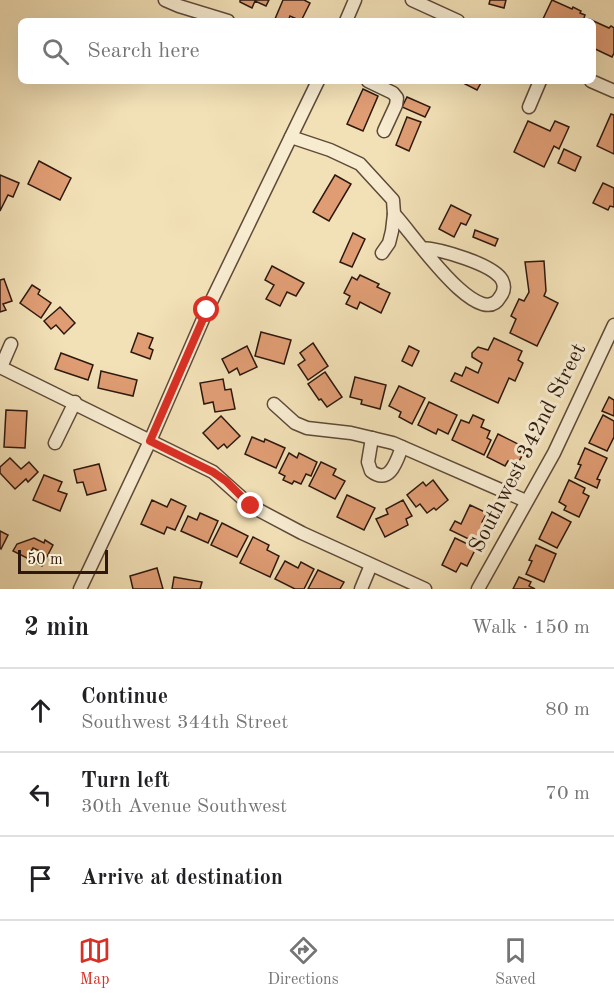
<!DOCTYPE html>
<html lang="en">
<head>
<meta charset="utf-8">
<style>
  :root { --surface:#fff; --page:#f2f2f2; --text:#202124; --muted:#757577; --line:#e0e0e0; --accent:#d93025 }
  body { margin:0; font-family:"Old Standard TT",serif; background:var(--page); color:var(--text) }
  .scale { position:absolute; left:18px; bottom:15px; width:90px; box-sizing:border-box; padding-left:6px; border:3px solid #2d180f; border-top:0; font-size:16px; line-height:21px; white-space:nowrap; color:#2d180f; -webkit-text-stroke:4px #f7ebd0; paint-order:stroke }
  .stop { position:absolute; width:18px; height:18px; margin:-14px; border:4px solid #d93025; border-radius:50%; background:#fff }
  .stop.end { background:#d93025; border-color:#fff; box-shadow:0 2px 6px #0008 }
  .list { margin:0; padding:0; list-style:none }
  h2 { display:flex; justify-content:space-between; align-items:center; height:78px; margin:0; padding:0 24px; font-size:26px }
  h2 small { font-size:20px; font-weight:400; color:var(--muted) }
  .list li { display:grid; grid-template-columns:39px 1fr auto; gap:18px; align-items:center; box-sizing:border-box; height:84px; padding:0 24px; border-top:2px solid var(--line) }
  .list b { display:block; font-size:22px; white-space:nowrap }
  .list p { margin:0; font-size:20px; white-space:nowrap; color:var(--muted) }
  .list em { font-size:20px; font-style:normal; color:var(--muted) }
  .icon { flex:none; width:33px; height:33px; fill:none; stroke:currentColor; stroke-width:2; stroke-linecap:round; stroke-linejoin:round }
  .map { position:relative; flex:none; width:614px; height:589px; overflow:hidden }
  .search { position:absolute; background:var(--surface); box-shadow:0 6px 24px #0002; left:18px; right:18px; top:18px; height:66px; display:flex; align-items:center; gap:15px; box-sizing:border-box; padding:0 21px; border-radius:9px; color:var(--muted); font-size:22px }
  .sheet { height:330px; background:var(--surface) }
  nav { display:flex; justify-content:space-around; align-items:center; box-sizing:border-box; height:84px; border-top:2px solid var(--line); background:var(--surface); font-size:16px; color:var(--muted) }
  nav a { display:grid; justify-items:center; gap:3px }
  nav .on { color:var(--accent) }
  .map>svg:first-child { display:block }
</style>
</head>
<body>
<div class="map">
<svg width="614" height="589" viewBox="0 0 614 589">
  <rect width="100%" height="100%" fill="#f2e0b6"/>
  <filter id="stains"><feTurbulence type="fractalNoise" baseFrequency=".00333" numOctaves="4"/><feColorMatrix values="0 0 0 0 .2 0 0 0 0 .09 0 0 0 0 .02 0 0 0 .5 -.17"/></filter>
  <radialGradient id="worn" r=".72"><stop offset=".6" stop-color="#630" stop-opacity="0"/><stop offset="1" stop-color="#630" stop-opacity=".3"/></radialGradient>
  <g fill="#e09d74" stroke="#2d180f" stroke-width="1.5">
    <path d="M240,0H269L266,6L255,1L252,8L240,2Z"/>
    <path d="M283,0H304L310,3L301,21L290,16L288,21L275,19Z"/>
    <path d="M490,0H506L504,8L489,4Z"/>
    <path d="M552,0L572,9L573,7L581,11L580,13L585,15L583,21H542Z"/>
    <path d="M589,19L609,28L611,26L614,28V53L612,57L593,48V21H588Z"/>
    <path d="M467,81H482L477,90L465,84Z"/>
    <path d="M363,89L378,96L363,131L347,124Z"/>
    <path d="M407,97L430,107L425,117L402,107Z"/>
    <path d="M611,114L614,115V154L597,146Z"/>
    <path d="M407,117L421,122L409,151L396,145Z"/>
    <path d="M528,121L550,131L555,121L569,127L559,149L554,146L544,167L514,152Z"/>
    <path d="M564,149L581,157L575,171L558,163Z"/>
    <path d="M39,161L71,178L60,200L28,184Z"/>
    <path d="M0,175L19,183L13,197L8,195L0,211Z"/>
    <path d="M335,175L351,184L329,221L313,212Z"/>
    <path d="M603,183L614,188V207L610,206L608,210L593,203Z"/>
    <path d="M451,205L471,215L466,225L461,223L454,237L439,229Z"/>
    <path d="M475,230L498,239L495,246L473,237Z"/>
    <path d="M353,233L365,239L352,267L340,262Z"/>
    <path d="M544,261L546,291L544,296L558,303L537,346L510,333L516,319L511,316L519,299L524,301L529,292L525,262Z"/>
    <path d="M272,266L304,283L296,296L287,292L280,306L266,299L274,285L265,280Z"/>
    <path d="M360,275L379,284L377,287L390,293L381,313L360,302L357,309L346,304L350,296L344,293L352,277L357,280Z"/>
    <path d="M4,279L12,301L3,304L6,310L0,312V280Z"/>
    <path d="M32,285L40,290L38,294L51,303L41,318L20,303Z"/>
    <path d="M60,307L75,323L64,334L56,325L51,329L44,321Z"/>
    <path d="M261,332L291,340L284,364L255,356Z"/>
    <path d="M138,333L153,338L149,348L153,350L150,359L131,352Z"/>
    <path d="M494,338L522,351L518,360L523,363L515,381L509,378L498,403L451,381L455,373L462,376L466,367L478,373L482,363L472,357V353L478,347L488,350Z"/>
    <path d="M313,343L328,366L308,380L298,365L305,360L300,353Z"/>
    <path d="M247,346L257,367L240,375L237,368L229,373L222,359Z"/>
    <path d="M409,346L419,351L412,366L402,361Z"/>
    <path d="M61,353L93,365L88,380L55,369Z"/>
    <path d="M101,371L137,380L133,396L98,388Z"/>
    <path d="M325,372L342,397L327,407L321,399L319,400L308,384Z"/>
    <path d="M355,377L386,385L380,409L361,404L362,400L350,397Z"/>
    <path d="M223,379L225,390L231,389L235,409L215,412L213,402L204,404L200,383Z"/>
    <path d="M399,386L425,398L412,424L399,417L401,412L389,406Z"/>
    <path d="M609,397L614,400V416L602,411Z"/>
    <path d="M429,402L457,415L448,434L438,429L436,434L418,425Z"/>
    <path d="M6,410L27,411L25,448L4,447Z"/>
    <path d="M473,415L484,420L481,427L490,431L487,438L491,440L484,455L452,440L461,420L469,423Z"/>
    <path d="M603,415L614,421V437L607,451L589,443Z"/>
    <path d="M221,416L240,436L227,448L224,444L218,449L203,433Z"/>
    <path d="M498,434L526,448L517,465L508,461L505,466L487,457Z"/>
    <path d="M252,437L264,442L265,439L285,448L276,468L245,454Z"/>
    <path d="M585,448L607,458L597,479L600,480L597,488L575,478L581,465L578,464Z"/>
    <path d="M289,453L297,458L299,453L317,462L311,476L306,474L301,484L294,481L292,484L283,480L285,476L279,473Z"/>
    <path d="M10,458L21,469L29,462L38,472L28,482L26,479L15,489L0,473V467Z"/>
    <path d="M321,462L336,469L333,475L345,481L335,499L309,486Z"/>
    <path d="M99,464L106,490L87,495L83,482L77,483L74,470Z"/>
    <path d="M44,475L62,482L58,491L67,494L60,511L33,500Z"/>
    <path d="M433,480L448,500L436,510L434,508L427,513L420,504L416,507L407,495L423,482L426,486Z"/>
    <path d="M569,480L585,488L583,493L589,496L579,517L564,510L566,506L559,502Z"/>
    <path d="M347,495L375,508L364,530L337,517Z"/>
    <path d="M171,499L186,506L175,530L167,527L164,534L141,524L152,500L167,507Z"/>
    <path d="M403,500L412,516L406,519L408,525L385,537L376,519L388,514L386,509Z"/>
    <path d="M470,505L487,513L482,522L489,526L479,544L450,530L455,521L461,524Z"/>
    <path d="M552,512L571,522L557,548L539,539Z"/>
    <path d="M200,513L218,521L208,543L181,531L188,516L197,520Z"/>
    <path d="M222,523L248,536L237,557L211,545Z"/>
    <path d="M0,531L8,535L1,549L0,548Z"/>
    <path d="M253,537L269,545L267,550L279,556L270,577L240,563Z"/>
    <path d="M34,538L44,543L45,540L53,545L42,566L34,562L40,551L33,548L27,558L13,551L17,544Z"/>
    <path d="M455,538L476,548L467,566L461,563L456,572L442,565Z"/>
    <path d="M536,545L556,554L544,582L526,574L532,561L529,560Z"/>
    <path d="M285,561L298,568L301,562L314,569L304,589H295L275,579Z"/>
    <path d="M157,568L163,589H133L130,576Z"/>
    <path d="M318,570L344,582L340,589H308Z"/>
    <path d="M174,577L202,582L200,589H172Z"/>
    <path d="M519,577L531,582L529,586L535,589H513Z"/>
  </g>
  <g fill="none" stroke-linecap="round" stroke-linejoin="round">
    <g stroke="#5e4a39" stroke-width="15">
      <g id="minor">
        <path d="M165,0L179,6L228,21"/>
        <path d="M412,0L458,21"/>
        <path d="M346,21L355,0"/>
        <path d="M368,81L393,93L397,98L396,105L384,131"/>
        <path d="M591,81L614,91"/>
        <path d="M529,107L540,81"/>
        <path d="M291,137L330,150L360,164L393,200L394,214L392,231L389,243L382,253"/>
        <path d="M394,214C408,227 479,334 500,297C504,292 505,286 502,280C493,264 440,249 422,248"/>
        <path d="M0,367L213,472L251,506L302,533L425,589"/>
        <path d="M1,367L11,344"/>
        <path d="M274,404L295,423L307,428L351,433L393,443L526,501"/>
        <path d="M372,438L368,462L371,471C390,486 397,460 402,447"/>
        <path d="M55,443L75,402"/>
        <path d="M80,589L150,441L207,310L318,81"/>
        <path d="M361,589L371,565"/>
        <path d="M478,589L554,453L614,325"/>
      </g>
    </g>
    <use href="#minor" stroke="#f7ebd0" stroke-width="12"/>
  </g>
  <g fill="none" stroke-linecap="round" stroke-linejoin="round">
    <path stroke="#d93025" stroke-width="8" d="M207,310L150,441L213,472L226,481L251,506"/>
  </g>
  <g text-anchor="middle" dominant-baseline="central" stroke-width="6" stroke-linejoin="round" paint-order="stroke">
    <g font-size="22" fill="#2d180f" stroke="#f7ebd0">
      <text transform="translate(528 448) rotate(-63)">Southwest 342nd Street</text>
    </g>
  </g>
  <rect width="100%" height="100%" filter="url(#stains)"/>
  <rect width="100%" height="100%" fill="url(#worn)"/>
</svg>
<div class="scale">50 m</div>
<div class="stop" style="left:207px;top:310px"></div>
<div class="stop end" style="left:251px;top:506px"></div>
<div class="search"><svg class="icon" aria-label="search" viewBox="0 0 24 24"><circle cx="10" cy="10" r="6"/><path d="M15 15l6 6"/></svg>Search here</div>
</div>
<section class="sheet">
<h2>2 min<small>Walk · 150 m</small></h2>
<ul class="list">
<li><svg class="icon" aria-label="ahead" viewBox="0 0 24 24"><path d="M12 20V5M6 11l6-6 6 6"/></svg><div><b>Continue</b><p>Southwest 344th Street</p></div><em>80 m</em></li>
<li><svg class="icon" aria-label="left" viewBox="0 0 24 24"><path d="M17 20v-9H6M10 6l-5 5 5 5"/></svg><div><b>Turn left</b><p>30th Avenue Southwest</p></div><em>70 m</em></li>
<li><svg class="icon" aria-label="arrive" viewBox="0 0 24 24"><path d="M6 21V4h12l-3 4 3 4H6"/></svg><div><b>Arrive at destination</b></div></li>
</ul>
</section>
<nav>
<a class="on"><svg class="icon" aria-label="map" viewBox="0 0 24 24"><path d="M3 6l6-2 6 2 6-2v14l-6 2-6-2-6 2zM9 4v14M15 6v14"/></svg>Map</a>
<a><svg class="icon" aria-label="directions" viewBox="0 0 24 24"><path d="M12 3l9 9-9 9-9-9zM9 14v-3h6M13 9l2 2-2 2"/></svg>Directions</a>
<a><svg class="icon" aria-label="saved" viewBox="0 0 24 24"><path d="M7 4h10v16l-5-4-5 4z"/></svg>Saved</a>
</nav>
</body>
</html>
